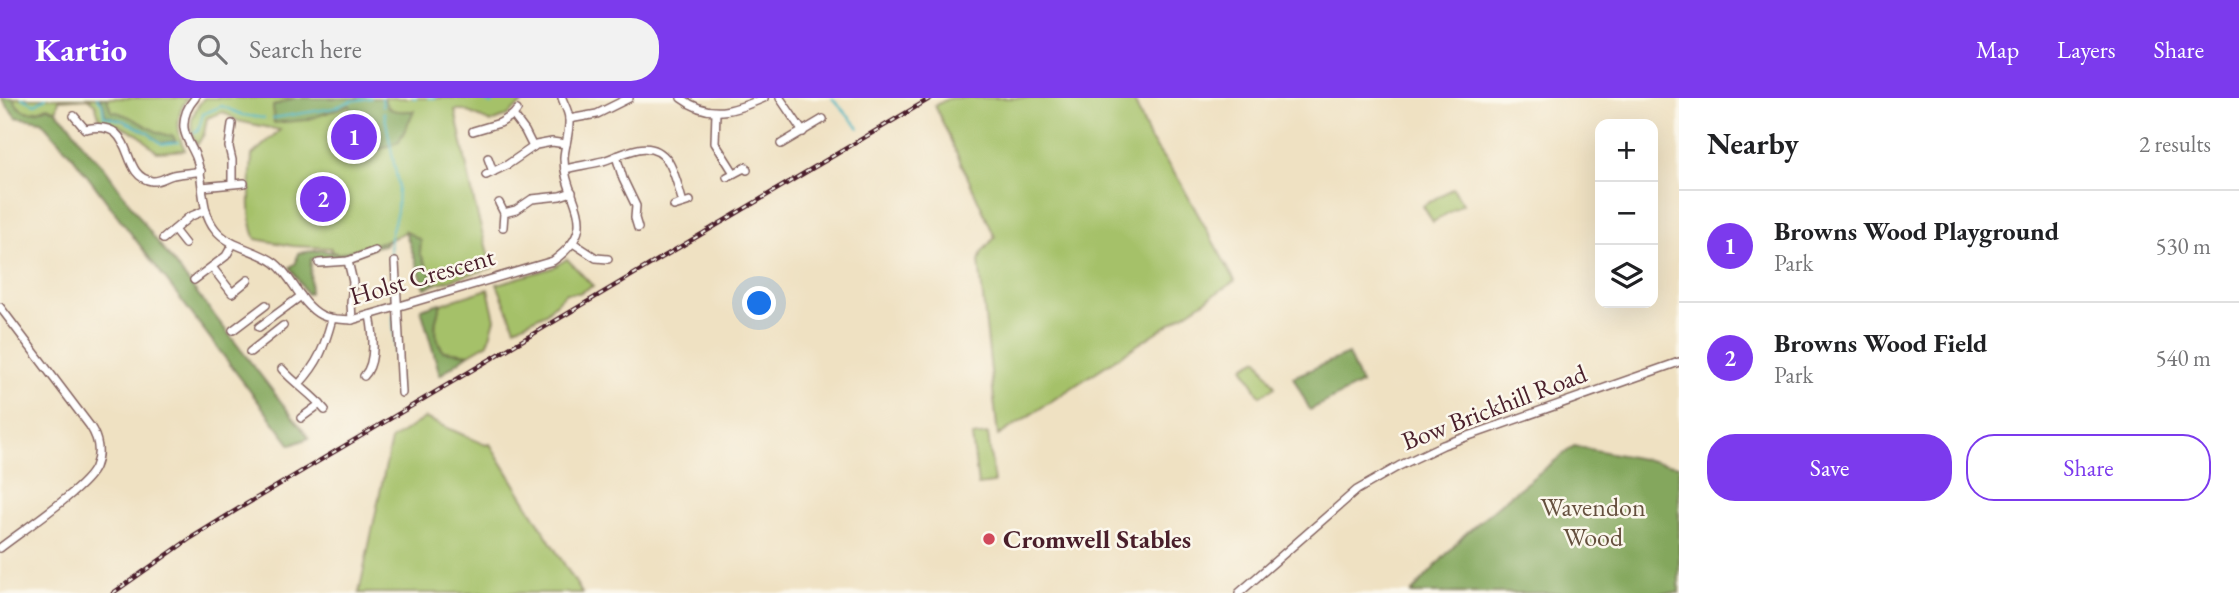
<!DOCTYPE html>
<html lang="en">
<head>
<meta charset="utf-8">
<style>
  :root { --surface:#fff; --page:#f2f2f2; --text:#202124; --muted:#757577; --line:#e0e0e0; --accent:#7c3aed }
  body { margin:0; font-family:"EB Garamond",serif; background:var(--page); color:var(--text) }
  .controls { position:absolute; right:21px; top:21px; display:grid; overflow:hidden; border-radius:14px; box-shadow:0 7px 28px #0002 }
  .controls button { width:63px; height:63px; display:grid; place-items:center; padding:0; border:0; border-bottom:2px solid var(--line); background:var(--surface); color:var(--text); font:35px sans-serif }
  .you { position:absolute; left:760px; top:206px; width:24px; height:24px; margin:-18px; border:5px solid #fff; border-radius:50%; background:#1a73e8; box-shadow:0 0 0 10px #1a73e833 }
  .badge { display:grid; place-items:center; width:46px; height:46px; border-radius:50%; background:var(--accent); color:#fff; font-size:23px; font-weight:700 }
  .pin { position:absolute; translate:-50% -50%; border:4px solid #fff; box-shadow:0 2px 7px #0006 }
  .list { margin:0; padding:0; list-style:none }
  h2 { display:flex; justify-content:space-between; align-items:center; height:91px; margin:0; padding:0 28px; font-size:30px }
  h2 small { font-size:23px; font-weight:400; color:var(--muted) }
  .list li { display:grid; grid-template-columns:46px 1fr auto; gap:21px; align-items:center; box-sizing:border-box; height:112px; padding:0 28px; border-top:2px solid var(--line) }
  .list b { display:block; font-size:26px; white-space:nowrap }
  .list p { margin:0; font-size:23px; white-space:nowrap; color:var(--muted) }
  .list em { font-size:23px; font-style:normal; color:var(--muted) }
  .actions { display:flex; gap:14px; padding:21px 28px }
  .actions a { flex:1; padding:16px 0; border:2px solid var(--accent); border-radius:28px; text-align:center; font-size:24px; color:var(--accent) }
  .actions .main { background:var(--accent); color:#fff }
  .icon { flex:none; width:38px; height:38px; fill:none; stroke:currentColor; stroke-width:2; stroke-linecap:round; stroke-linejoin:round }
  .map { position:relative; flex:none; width:1679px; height:495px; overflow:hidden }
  header { display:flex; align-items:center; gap:42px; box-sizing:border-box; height:98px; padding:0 35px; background:var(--accent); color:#fff }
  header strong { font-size:33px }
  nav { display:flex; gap:38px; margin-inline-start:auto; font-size:24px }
  .search { width:490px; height:63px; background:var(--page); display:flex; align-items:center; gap:18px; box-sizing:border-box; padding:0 24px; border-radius:28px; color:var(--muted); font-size:26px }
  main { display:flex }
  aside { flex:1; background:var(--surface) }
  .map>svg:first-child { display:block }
</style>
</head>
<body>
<header>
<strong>Kartio</strong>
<div class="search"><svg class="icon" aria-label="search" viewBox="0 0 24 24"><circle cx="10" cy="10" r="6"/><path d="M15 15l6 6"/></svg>Search here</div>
<nav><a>Map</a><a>Layers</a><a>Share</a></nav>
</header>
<main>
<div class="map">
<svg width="1679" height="495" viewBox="0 0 1679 495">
  <rect width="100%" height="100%" fill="#fbf7ec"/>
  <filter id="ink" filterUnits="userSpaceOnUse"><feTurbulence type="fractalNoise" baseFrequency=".0143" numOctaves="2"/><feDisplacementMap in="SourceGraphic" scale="14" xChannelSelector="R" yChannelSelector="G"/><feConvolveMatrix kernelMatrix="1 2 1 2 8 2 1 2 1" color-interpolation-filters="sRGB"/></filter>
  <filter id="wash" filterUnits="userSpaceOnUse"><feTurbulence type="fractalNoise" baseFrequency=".00686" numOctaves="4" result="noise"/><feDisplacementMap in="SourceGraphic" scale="28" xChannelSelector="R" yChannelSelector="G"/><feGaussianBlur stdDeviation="1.57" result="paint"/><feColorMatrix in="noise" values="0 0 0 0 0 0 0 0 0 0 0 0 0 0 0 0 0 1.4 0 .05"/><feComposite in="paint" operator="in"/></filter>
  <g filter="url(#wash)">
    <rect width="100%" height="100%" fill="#efe1c2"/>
    <g fill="#a5c169" stroke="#78704a" stroke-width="2">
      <path d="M1,0H187C176,16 176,35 185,52L157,54L139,37L118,27L100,22L95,6L87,0L59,2L57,11L41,22L16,19Z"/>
      <path d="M204,0H528L507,18L491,24L464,12H455L475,108L492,170L436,186L407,133L389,142L338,156L331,153V150L293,148L256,141C246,123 251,78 252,57L280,32L238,23L223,14L207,20L204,36L197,47C187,28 191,16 204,0Z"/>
      <path d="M949,0H1133L1150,41L1179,82L1235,183L998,338L979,163L982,154L995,139L935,8Z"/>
      <path d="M1453,90L1463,106L1433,124L1423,108Z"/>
      <path d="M567,161L593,188L579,195H566L546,215L515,230L497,186L552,170Z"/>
      <path d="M488,191L495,221L488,245L469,256L443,253C433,234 433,226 441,206Z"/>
      <path d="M1258,261L1275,289L1260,298L1243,269Z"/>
      <path d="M425,320L486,347L490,346L582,495H359L391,342Z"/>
      <path d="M988,336L994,385L978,387L972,338Z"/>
    </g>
    <g fill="#84a75d" stroke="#676344" stroke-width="2">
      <path d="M1,0H13C20,17 33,16 48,9L55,12L69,26L84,48L103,68L153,138L309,340L291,347L73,59L41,23L16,19Z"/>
      <path d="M99,0H107L111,13C134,16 151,36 173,38L176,43L161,45C143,30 127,24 105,17L103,5Z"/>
      <path d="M294,0H384C387,16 399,13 414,13L399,44L368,55L362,33L353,24L350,7L306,22L274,25L273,8Z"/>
      <path d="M405,133L421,142L420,155L436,186L425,190Z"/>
      <path d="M389,142L384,147C372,148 363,154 351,158C338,162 324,161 311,161L310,195L307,196L290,169L296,165L298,155L322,152L338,156Z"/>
      <path d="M440,205L441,206C433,226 433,234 443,253L469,256L440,277L421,211Z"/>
      <path d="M1348,256L1361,286L1310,312L1293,279Z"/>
      <path d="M1574,348L1679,368V495H1411L1464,437L1508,399Z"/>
    </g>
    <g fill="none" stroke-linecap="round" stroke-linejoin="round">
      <g stroke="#46b4c1" stroke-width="2">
        <path d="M22,0L35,6L46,0"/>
        <path d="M97,0L102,5L104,18L124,23L145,33L162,46L178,44"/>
        <path d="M382,0L383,8"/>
        <path d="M413,0H416"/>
        <path d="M428,0H435"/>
        <path d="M479,0L491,6L499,0"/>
        <path d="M832,0L859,30"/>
        <path d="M384,14L398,86L397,113L390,140L393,203"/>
        <path d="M273,20L334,10L351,3L371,0"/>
        <path d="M194,35L198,33L203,16L222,8L242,17L264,20"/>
        <path d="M393,218L398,294"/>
      </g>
    </g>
  </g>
  <g filter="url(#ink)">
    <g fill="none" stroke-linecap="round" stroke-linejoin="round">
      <g stroke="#846360" stroke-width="10">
        <g id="minor">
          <path d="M195,0C188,8 183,19 184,30C185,40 192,49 196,59C205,82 199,111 215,131C230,150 256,151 275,165C293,179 300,206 321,217C330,222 341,221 352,222L553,163C605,126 563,103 564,59C565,47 570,33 569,21C569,14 564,6 562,0"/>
          <path d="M681,0C710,22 733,13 764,0"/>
          <path d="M780,0L803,34"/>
          <path d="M517,12L513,17L525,33L533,49"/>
          <path d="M716,14L715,45L734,75"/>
          <path d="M74,18L85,31C139,19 117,78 152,83C160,84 165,79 173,77C182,75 192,75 201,73"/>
          <path d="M569,21L597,16L629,0"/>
          <path d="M232,26L229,49L232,62V85"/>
          <path d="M473,33L500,25L513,17"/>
          <path d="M781,46L823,21"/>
          <path d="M616,58L623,81L636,108L635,120L638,130"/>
          <path d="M488,60L493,74"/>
          <path d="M565,71C578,68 591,66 603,63C626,56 650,38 668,63C675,74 679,92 683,105"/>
          <path d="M486,77L507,67L536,47L552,44L566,46"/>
          <path d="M727,79L746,69L747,72"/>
          <path d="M202,89L244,85"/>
          <path d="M499,105L504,115L503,129"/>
          <path d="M674,108L690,103"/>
          <path d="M504,115L516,112L532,101L560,98L572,94"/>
          <path d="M174,132L185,146"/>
          <path d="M163,141L189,119L206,112"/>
          <path d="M573,145L596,160L608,161"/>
          <path d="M348,163L353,184L351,205L352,222"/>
          <path d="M395,164L402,295"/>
          <path d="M319,165L348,163L375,153"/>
          <path d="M212,169L232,195L248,182"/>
          <path d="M194,182L226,158L233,146"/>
          <path d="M0,209L90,328C98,340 101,355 95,369C87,390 20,434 0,450"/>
          <path d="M259,229L301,198"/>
          <path d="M233,232L266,207"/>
          <path d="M250,254L283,228"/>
          <path d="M282,271C295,286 312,296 325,312"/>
          <path d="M364,278C377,265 373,233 370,217"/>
          <path d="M299,286C319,264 324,250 332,221"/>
          <path d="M301,320L320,306"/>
          <path d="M1239,495L1357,392L1399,368L1443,347L1679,264"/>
        </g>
      </g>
      <use href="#minor" stroke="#fff" stroke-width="7"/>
      <g stroke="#4a1f2b" stroke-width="4.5">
        <path id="rail" d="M113,495L191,440L238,411L931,0"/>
      </g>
      <use href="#rail" stroke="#fbf7ec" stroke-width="2" stroke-dasharray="5" stroke-linecap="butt"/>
    </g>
  </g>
  <circle fill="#d1495b" stroke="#fbf7ec" stroke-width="2.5" cx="989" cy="441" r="7"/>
  <g text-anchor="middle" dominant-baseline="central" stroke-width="5" stroke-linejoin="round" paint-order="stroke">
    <g font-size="26" fill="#4a1f2b" stroke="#fbf7ec">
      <text transform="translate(422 178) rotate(-16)">Holst Crescent</text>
      <text transform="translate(1494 309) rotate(-21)">Bow Brickhill Road</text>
    </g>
    <g font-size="26" fill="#65503e" stroke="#fbf7ec">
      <text x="1593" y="409">Wavendon<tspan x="1593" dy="30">Wood</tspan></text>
    </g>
    <g font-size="26" font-weight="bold" fill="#4a1f2b" stroke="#fbf7ec" text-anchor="start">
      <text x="1003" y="441">Cromwell Stables</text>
    </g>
  </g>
</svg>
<div class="controls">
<button>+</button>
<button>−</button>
<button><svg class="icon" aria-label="layers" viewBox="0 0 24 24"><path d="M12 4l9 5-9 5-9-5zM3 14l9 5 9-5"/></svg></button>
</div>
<div class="you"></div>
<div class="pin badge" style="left:354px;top:39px">1</div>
<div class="pin badge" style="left:323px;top:101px">2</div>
</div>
<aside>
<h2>Nearby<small>2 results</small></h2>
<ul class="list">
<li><span class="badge">1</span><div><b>Browns Wood Playground</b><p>Park</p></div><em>530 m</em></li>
<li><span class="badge">2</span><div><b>Browns Wood Field</b><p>Park</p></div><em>540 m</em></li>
</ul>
<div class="actions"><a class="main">Save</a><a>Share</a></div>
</aside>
</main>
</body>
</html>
